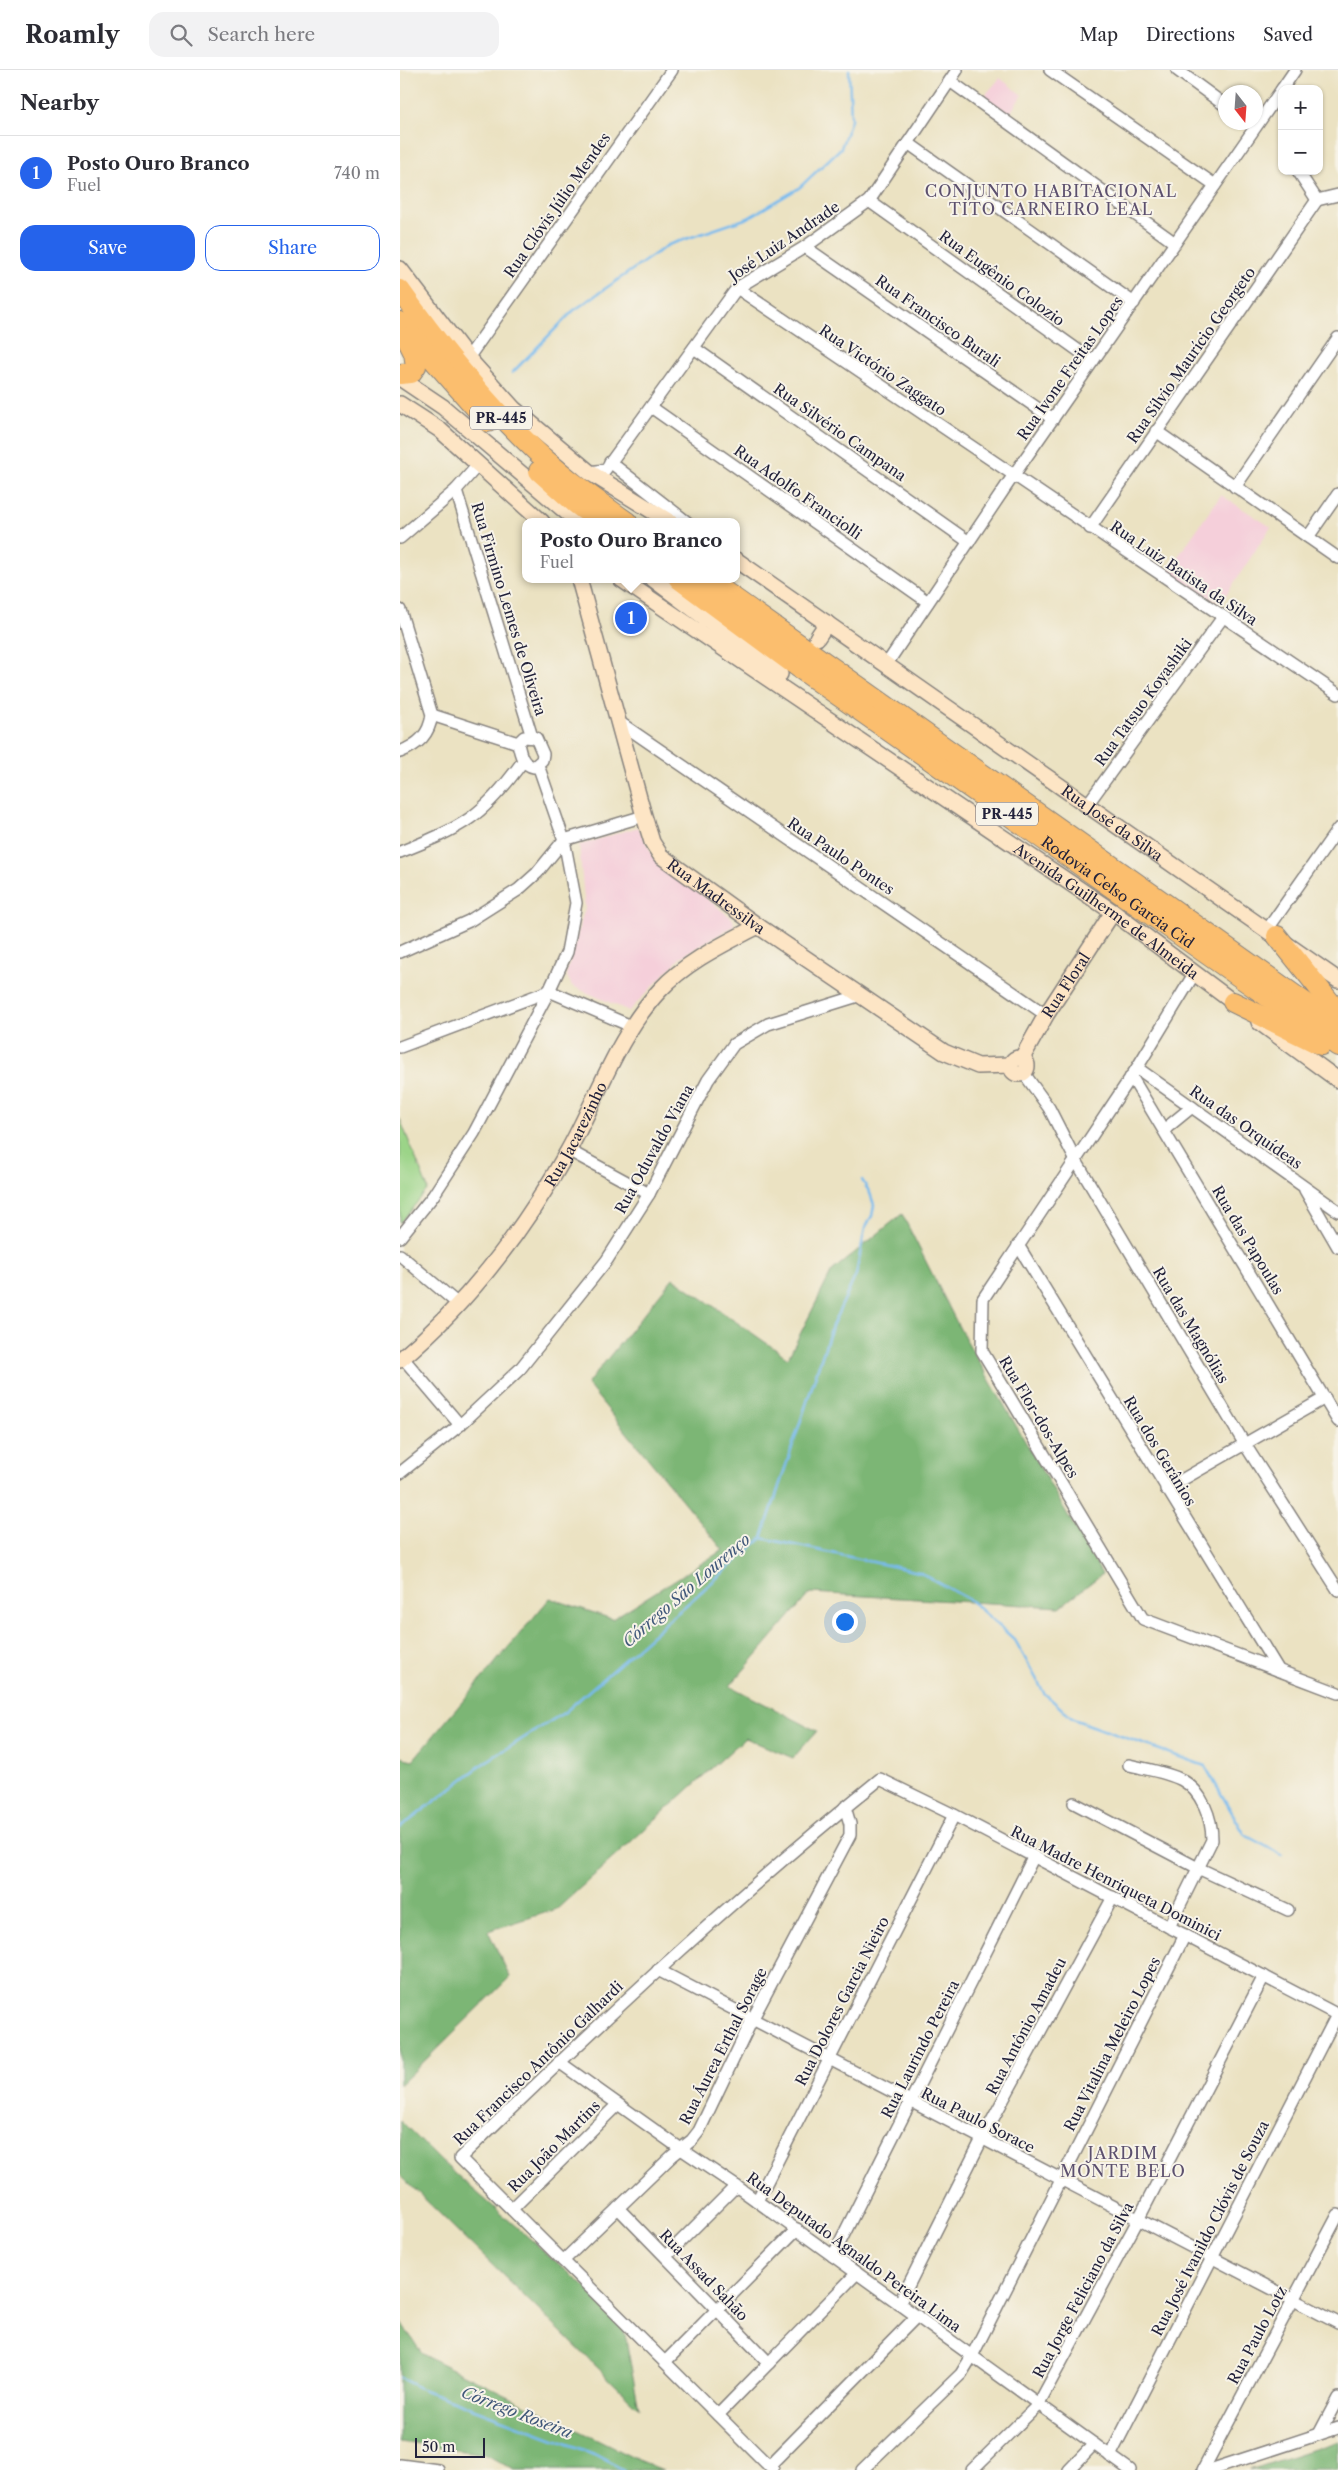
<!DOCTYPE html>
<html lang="en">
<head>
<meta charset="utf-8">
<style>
  :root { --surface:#fff; --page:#f2f2f3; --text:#2b2b33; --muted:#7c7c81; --line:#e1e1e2; --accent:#2563eb }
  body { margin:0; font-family:"Libre Caslon Text",serif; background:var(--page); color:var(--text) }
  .controls { position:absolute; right:15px; top:15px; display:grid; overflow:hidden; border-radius:10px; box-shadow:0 1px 4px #0004 }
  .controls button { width:45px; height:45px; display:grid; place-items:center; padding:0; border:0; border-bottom:1px solid var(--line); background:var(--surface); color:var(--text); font:25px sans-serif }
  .compass { position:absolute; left:818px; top:15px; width:45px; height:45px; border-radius:50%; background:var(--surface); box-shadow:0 1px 4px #0004; rotate:163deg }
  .scale { position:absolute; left:15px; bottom:12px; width:70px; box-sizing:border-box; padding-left:5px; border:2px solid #22223b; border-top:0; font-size:14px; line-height:18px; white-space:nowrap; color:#22223b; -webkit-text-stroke:4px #f7f3e8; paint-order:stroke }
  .you { position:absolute; left:444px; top:1551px; width:18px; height:18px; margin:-12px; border:4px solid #fff; border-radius:50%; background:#1a73e8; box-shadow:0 0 0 8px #1a73e833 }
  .badge { display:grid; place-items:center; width:32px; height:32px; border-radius:50%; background:var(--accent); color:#fff; font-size:16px; font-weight:700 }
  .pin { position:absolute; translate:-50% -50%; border:2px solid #fff; box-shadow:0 1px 5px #0006 }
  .popup { position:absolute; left:122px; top:448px; width:218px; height:65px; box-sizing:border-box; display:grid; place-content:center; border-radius:10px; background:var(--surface); filter:drop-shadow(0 1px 4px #0005); font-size:16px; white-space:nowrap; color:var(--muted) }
  .popup b { font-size:19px; color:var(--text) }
  .popup::after { content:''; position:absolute; left:50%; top:100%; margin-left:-10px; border:10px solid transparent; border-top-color:var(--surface) }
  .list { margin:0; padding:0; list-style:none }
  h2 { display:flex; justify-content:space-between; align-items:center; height:65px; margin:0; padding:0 20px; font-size:21px }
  h2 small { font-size:16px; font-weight:400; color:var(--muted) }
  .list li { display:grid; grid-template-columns:32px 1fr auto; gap:15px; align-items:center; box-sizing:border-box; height:75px; padding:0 20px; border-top:1px solid var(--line) }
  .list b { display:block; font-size:19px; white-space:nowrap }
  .list p { margin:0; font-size:16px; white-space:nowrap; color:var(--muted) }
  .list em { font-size:16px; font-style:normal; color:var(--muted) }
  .actions { display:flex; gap:10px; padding:15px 20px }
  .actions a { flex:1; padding:11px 0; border:1px solid var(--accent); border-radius:15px; text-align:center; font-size:18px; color:var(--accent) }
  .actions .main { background:var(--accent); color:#fff }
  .icon { flex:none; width:28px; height:28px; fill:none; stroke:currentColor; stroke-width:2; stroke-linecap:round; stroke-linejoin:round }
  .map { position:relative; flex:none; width:938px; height:2400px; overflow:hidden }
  header { display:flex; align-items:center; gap:30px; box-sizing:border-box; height:70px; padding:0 25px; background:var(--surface); border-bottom:1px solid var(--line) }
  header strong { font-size:24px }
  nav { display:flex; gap:28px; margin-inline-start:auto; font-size:18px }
  .search { width:350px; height:45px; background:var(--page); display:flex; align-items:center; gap:12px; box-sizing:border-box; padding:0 18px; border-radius:15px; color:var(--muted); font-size:19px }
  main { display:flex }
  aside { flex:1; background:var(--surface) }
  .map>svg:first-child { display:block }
</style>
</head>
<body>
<header>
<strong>Roamly</strong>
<div class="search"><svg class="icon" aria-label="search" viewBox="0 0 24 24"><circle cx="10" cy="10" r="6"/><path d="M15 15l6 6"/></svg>Search here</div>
<nav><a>Map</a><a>Directions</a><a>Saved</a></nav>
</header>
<main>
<aside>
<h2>Nearby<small></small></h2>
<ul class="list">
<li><span class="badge">1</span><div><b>Posto Ouro Branco</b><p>Fuel</p></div><em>740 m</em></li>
</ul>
<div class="actions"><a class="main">Save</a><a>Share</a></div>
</aside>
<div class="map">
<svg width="938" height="2400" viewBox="0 0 938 2400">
  <rect width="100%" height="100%" fill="#f7f3e8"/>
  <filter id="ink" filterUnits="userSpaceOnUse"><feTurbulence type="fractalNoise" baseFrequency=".02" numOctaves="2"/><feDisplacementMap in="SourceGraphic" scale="10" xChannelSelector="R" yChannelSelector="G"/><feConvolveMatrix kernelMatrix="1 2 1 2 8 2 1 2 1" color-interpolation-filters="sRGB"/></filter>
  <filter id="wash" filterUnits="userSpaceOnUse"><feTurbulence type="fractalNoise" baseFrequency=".0096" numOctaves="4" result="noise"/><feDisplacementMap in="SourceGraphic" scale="20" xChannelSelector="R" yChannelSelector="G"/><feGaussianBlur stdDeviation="1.12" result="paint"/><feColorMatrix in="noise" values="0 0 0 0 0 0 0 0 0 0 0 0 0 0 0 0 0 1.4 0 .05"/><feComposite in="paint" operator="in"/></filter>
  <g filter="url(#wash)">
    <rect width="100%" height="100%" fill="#ebe2c2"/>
    <g fill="#f5cfda">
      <path d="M600,8L622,25L607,48L580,31Z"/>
      <path d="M821,425L871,457L820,534L767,502Z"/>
      <path d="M238,757L254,788L333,849L334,856L282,886L229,941L172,916L166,904L185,838L179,775Z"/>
    </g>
    <path fill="#9bd488" stroke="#5e7b62" d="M0,1049L28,1119L0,1153Z"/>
    <g fill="#7cb674" stroke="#4f6c58">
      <path d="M502,1144L560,1259L702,1504L660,1537L410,1523L330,1616L417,1661L393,1688L345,1668L157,1839L88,1861L110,1907L0,2015V1687L13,1690L150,1528L212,1549L323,1480L187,1314L273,1208L388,1288L432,1201Z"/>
      <path d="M0,2050L42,2092L222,2249L239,2338L0,2105Z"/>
      <path d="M0,2250L22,2284L240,2391L263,2400H114L85,2384L0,2372Z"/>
      <path d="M938,2371V2400H850Z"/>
    </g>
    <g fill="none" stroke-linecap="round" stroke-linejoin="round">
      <g stroke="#79bbee" stroke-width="2.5">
        <path d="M112,303L173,241L268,175L348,148L399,118L441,78L451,50L449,0"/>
        <path d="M362,1468L432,1256L456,1205L465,1158L472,1146L474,1135L470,1123L462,1110"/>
        <path d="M0,1758L84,1693L165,1642L362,1468L519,1502L570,1530L615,1570L644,1623L673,1649L805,1696L845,1765L882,1785"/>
        <path d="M0,2308L24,2320L194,2384L224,2400"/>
      </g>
    </g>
  </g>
  <g filter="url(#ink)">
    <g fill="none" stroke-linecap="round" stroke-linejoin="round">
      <g stroke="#86827e" stroke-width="14">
        <g id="street">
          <path d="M650,0L815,115"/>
          <path d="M777,0L826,36"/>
          <path d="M550,11L775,173"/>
          <path d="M882,19L895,0"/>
          <path d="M508,73L734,233"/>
          <path d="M898,101L917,130"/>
          <path d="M917,130L938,125"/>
          <path d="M469,131L693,291"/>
          <path d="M405,177L653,349"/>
          <path d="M337,218L938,624"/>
          <path d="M294,278L569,472"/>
          <path d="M68,288L272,0"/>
          <path d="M251,337L528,532"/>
          <path d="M756,361L938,488"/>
          <path d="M210,392L287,452"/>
          <path d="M189,402L205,400L337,218L405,177L469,131L557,0"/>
          <path d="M835,417L938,268"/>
          <path d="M56,420L132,667"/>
          <path d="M690,458L917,130"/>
          <path d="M908,467L938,424"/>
          <path d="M0,468L56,420L78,395"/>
          <path d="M0,540L32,645"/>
          <path d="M486,595L613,406L882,19"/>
          <path d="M219,652L646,945"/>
          <path d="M124,667L136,668L143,684L142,690L134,697C122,695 120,683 118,673Z"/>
          <path d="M0,682C19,674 29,665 32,645L118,673"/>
          <path d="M687,735L823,547"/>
          <path d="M0,782C63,757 83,747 123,691"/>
          <path d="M867,860L938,759"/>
          <path d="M0,882L69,851L118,820L137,803L164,770L244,746"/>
          <path d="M794,904L737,998L583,1229L582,1281L743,1549L938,1623"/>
          <path d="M0,977L149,921L231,956"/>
          <path d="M737,998L938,1141"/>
          <path d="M623,1002L649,1038L675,1089L844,1373L938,1520"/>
          <path d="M731,1006L938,1351"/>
          <path d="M765,1059L792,1037"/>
          <path d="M168,1080L249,1124"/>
          <path d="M905,1120L938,1177"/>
          <path d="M0,1167L33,1126L74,1063L149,921L167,882L176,833L164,770L138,695"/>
          <path d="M618,1175L879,1601"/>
          <path d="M0,1185L58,1234"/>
          <path d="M3,1288L60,1355"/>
          <path d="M0,1403L60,1355L120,1299L207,1190L249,1124L308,1010L334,974L368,954L461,925"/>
          <path d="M766,1419L925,1328"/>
          <path d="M729,1695C745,1699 767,1702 782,1710C802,1721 812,1748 812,1770L769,1857"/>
          <path d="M674,1733L798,1798L888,1840"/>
          <path d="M258,1900L938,2253"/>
          <path d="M159,1992L281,2079L336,2116L730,2400"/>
          <path d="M357,2131L554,1745"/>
          <path d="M218,2138L369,2293"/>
          <path d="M112,2139L218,2034"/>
          <path d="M266,2186L336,2116"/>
          <path d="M433,2186L634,1786"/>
          <path d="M163,2191L272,2086L292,2070L299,2061L352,1950L450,1765V1754L445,1737"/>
          <path d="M499,2234L582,2069L713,1827"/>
          <path d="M265,2292L397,2159"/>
          <path d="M318,2345L457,2203"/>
          <path d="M919,2364L938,2328"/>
          <path d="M710,2386L937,1945"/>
          <path d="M0,2395L38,2400"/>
          <path d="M369,2396L517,2246"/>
          <path d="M373,2400L60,2088C196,1956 333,1828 480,1709L554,1745L938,1945"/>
          <path d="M462,2400L561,2304L572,2286L785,1865"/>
          <path d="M572,2400L638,2335L738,2150L864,1906"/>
          <path d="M669,2400L694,2374"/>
          <path d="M803,2400L938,2145"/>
          <path d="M810,2400L938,2358"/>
        </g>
      </g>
      <g stroke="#86827e" stroke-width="18">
        <g id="secondary">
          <path d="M0,199L68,288L114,339L189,402L270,452"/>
          <path d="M0,308L43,337L178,452"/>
          <path d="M0,334L40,360L142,452"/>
          <path id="s1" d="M336,490L938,910"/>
          <path id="s2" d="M179,509L244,746L252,772L261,786L358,856L544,982L578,996L611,995"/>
          <path id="s3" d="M221,509L713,842L841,938"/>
          <path d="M253,509L380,604"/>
          <path d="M417,568L427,553"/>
          <path d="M859,952L938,1010"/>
          <path id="s4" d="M622,988L646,945L713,842"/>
          <circle cx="619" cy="996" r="8"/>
          <path id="s5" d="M0,1290C68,1233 125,1158 168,1081C198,1027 217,966 260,920C287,891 324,874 358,856"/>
        </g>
      </g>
      <g stroke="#86827e" stroke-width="22">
        <g id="highway">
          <path d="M0,220C41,278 85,333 137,382C165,408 196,430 227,452"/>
          <path d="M0,252L88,352"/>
          <path d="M0,304L11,303L16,296L14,283L6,267"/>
          <path d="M139,401L176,434L200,452"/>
          <path id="s6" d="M279,509L402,600L938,976"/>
          <path d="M307,509L938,956"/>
          <path d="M877,866L938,942"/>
          <path d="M833,932L921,975"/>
        </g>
      </g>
      <use href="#street" stroke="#fff" stroke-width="11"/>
      <use href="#secondary" stroke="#fde5c5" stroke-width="15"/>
      <use href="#highway" stroke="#fbbe6e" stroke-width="20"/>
    </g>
  </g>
  <g text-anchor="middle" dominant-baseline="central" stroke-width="4" stroke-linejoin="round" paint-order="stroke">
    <g fill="#f7f3e8" stroke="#62616f" stroke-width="1">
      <rect x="70" y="336.5" width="62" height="23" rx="4"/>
      <rect x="576" y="732.5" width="62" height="23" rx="4"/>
    </g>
    <g font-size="14" font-weight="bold" fill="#22223b">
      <text x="101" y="348">PR-445</text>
      <text x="607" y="744">PR-445</text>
    </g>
    <g font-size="15" fill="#22223b" stroke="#f7f3e8">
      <text transform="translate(157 135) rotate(-55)">Rua Clóvis Júlio Mendes</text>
      <text transform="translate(384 171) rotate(-34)">José Luiz Andrade</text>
      <text transform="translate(602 208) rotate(36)">Rua Eugênio Colozio</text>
      <text transform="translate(538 251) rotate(35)">Rua Francisco Burali</text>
      <text transform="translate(791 285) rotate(-55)">Rua Sílvio Maurício Georgeto</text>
      <text transform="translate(670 298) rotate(-55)">Rua Ivone Freitas Lopes</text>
      <text transform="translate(483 300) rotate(34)">Rua Victório Zaggato</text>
      <text transform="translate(440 362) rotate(35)">Rua Silvério Campana</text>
      <text transform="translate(398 422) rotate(35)">Rua Adolfo Franciolli</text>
      <text transform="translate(784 503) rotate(34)">Rua Luiz Batista da Silva</text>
      <text transform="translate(109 539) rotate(73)">Rua Firmino Lemes de Oliveira</text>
      <text transform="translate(743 632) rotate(-54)">Rua Tatsuo Koyashiki</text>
      <text stroke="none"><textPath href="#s1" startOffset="459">Rua José da Silva</textPath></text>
      <text transform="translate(441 786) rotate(34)">Rua Paulo Pontes</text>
      <text stroke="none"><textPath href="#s6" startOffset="539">Rodovia Celso Garcia Cid</textPath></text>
      <text stroke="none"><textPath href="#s2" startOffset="358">Rua Madressilva</textPath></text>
      <text stroke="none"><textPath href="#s3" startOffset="588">Avenida Guilherme de Almeida</textPath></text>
      <text stroke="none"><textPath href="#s4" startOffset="85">Rua Floral</textPath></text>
      <text transform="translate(846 1057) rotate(35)">Rua das Orquídeas</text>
      <text stroke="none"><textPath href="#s5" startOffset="288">Rua Jacarezinho</textPath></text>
      <text transform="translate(254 1079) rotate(-61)">Rua Oduvaldo Viana</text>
      <text transform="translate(848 1170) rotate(59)">Rua das Papoulas</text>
      <text transform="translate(791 1255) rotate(59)">Rua das Magnólias</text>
      <text transform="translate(639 1347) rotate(59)">Rua Flor-dos-Alpes</text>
      <text transform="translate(760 1381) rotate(59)">Rua dos Gerânios</text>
      <text transform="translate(716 1813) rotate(27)">Rua Madre Henriqueta Dominici</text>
      <text transform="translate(442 1931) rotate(-63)">Rua Dolores Garcia Nieiro</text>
      <text transform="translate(626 1956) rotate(-62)">Rua Antônio Amadeu</text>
      <text transform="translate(712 1974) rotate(-63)">Rua Vitalina Meleiro Lopes</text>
      <text transform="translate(323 1976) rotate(-63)">Rua Áurea Erthal Sorage</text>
      <text transform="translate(520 1979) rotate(-63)">Rua Laurindo Pereira</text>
      <text transform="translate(138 1993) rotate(-44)">Rua Francisco Antônio Galhardi</text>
      <text transform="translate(578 2050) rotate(27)">Rua Paulo Sorace</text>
      <text transform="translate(154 2076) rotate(-45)">Rua João Martins</text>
      <text transform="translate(810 2158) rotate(-63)">Rua José Ivanildo Clóvis de Souza</text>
      <text transform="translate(454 2182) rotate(36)">Rua Deputado Agnaldo Pereira Lima</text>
      <text transform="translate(304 2205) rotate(46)">Rua Assad Sahão</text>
      <text transform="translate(683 2220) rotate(-62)">Rua Jorge Feliciano da Silva</text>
      <text transform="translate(857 2265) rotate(-62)">Rua Paulo Lotz</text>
    </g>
    <g font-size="16" letter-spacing="1" fill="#5c506e" stroke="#f7f3e8">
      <text x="651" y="121">CONJUNTO HABITACIONAL<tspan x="651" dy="18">TITO CARNEIRO LEAL</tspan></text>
      <text x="723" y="2083">JARDIM<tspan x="723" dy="18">MONTE BELO</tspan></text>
    </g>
    <g font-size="16" font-style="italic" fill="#40587a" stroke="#f7f3e8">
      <text transform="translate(286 1520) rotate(-41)">Córrego São Lourenço</text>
      <text transform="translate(117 2342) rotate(21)">Córrego Roseira</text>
    </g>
  </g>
</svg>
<div class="controls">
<button>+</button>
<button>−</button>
</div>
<svg class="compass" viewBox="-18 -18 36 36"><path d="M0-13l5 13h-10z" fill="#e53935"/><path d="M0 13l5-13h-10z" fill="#7c7c81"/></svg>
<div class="scale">50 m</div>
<div class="you"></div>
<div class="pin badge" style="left:231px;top:548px">1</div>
<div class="popup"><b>Posto Ouro Branco</b>Fuel</div>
</div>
</main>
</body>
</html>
